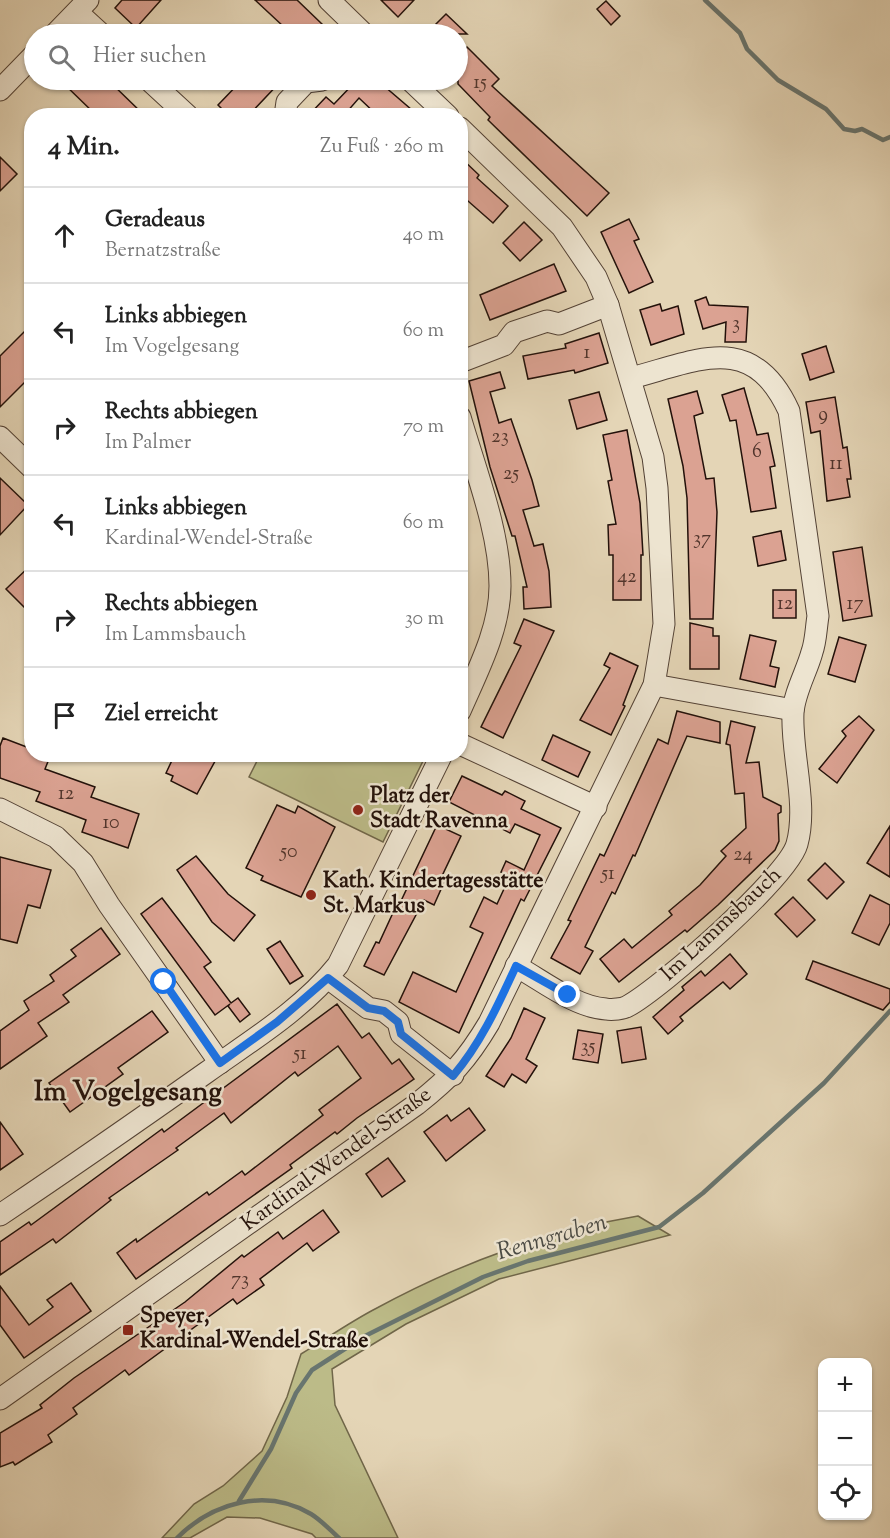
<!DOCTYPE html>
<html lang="de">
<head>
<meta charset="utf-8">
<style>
  :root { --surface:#fff; --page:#f2f2f2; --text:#222; --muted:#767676; --line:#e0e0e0 }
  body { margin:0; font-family:"Sorts Mill Goudy",serif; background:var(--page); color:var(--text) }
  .controls { position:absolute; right:18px; bottom:18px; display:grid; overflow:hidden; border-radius:12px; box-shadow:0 2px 4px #0004 }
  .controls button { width:54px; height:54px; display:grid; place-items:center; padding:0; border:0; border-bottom:2px solid var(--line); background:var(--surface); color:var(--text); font:30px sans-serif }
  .stop { position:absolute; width:18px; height:18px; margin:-14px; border:4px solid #1a73e8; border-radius:50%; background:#fff }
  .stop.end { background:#1a73e8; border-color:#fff; box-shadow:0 2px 6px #0008 }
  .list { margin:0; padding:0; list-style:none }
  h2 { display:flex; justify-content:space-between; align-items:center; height:78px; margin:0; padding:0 24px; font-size:26px }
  h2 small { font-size:20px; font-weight:400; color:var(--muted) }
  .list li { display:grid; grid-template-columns:39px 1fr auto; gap:18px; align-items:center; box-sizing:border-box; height:96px; padding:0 24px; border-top:2px solid var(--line) }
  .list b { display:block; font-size:22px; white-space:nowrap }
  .list p { margin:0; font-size:20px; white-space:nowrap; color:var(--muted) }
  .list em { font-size:20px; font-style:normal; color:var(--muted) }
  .icon { flex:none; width:33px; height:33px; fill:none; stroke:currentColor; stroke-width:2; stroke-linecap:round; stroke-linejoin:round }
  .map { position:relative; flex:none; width:890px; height:1538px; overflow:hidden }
  .search { position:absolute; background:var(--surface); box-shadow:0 2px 4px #0004; left:24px; top:24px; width:444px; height:66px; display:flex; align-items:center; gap:15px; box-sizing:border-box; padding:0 21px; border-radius:33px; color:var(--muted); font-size:22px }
  .panel { position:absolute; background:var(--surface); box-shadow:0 2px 4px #0004; left:24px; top:108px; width:444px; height:654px; border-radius:24px }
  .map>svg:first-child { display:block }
</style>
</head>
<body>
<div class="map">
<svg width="890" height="1538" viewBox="0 0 890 1538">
  <rect width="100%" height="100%" fill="#e4d5b6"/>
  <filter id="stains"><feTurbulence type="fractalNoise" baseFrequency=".00333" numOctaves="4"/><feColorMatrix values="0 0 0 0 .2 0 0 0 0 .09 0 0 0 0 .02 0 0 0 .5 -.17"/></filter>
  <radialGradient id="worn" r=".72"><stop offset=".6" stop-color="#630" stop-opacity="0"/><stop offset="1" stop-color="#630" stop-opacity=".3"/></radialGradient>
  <g fill="#bcbb88" stroke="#706649" stroke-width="1.5">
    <path d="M260,755V754L426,755L383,842L249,777Z"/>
    <path d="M638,1216L670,1235L499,1279L406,1324L332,1369L335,1405L398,1538H316L312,1534L260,1518L227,1517L190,1538H162L194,1504L223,1486L262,1451L287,1397L301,1354C326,1339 350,1322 375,1309C456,1265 547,1231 638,1216Z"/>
  </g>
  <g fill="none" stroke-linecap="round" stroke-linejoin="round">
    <g stroke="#68756f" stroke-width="4.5">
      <path d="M705,0L740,33L747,49L778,80L826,109L844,129L855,131L862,129L883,140L890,137"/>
      <path d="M239,1501L271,1449L296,1393L312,1370L365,1336L483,1277L528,1261L659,1227L703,1193L824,1083L890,1011"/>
      <path d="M177,1538C212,1503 265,1487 311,1514C321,1520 330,1530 339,1538"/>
    </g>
  </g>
  <g fill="#dba292" stroke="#23110a" stroke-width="1.5">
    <path d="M122,0H161L136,28L115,8Z"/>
    <path d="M255,0H297L323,25L314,34H277L284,27Z"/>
    <path d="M381,0H414L398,17Z"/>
    <path d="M606,1L620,16L611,25L597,9Z"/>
    <path d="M446,14L467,34H426Z"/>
    <path d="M467,47L499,79L492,86L609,193L587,216L488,120L490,117L458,84V57Z"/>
    <path d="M60,80H108L145,116H97Z"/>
    <path d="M242,80H282L248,116H229L218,105Z"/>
    <path d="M357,80H377L419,116H378L359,98L345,114L346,116H308L326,97L334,104Z"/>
    <path d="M0,157L17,174L0,191Z"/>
    <path d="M460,157L479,175L477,178L508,206L493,223L460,194Z"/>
    <path d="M629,219L639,239L634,241L653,282L629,293L601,232Z"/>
    <path d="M524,222L542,240L520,261L503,243Z"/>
    <path d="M554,264L566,291L490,320L480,295Z"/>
    <path d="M706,297L709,305L748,307L746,342H725L726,322L703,329L695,301Z"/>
    <path d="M660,304L662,311L678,306L684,334L651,345L640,310Z"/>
    <path d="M32,324V375L0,407V356Z"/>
    <path d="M599,333L608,363L575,373L574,370L528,379L523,356L566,348L565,344Z"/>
    <path d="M826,346L834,372L810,380L802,354Z"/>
    <path d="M500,372L505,388L490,392L499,423L511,419L532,480L539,506L523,510L534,546L543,544L549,571L551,607L524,609L523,587H527L515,536H512L490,467L469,381Z"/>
    <path d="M744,388L757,435L768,433L775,466L770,467L776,508L751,512L736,420L730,421L722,395Z"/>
    <path d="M697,391L703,413L694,416L706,479L714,478L717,512L713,619H690L687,498L683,466L668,399Z"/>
    <path d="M599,392L607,420L577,429L569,400Z"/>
    <path d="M835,397L843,448L847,447L851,479H847L850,497L827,501L820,431L811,433L806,402Z"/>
    <path d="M627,430L640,503L643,555H641V600H613V555H609L608,525L616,524L608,481L612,480L603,435Z"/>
    <path d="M0,478L28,505L0,535Z"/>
    <path d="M781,531L786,560L758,566L753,537Z"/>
    <path d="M862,547L872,616L843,621L833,552Z"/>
    <path d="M32,564V615L6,589Z"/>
    <rect x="773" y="590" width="23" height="28"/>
    <path d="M524,619L554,631L503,738L481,727L521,646L514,643Z"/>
    <path d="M690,623L713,628V636H719V669H690Z"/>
    <path d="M750,635L776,641L770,666L779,668L775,687L740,679Z"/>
    <path d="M839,637L866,645L855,682L828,674Z"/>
    <path d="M610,653L638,666L623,705L625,706L611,735L580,720L610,668L604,665Z"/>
    <path d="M677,711L720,722V743L687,736L635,856L633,855L615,894L612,892L585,947L593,951L580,974L551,958L571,921L568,920L600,854L604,856L658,739L668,744Z"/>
    <path d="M859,716L874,730L837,783L819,769L846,736L842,731Z"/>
    <path d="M731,721L755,727L746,763L759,762L763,797L781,806V812L778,814L779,841L775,850L718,905L687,932L685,930L619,982L600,959L624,939L632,948L672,915L669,911L700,885L726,856L721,851L746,828L744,793L735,794L730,745L726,744Z"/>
    <path d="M553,735L590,752L578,777L542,760Z"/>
    <path d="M3,738L32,749V754H51L45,769L95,787L91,797L139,814L128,848L82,832L86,820L36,801L40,792L0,778V746Z"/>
    <path d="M175,754H219L197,794L171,781L173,776L166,773Z"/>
    <path d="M462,776L502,795L505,791L525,801L521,809L561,828L524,901L521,899L459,1033L399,1002L413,972L456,992L483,933L470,927L484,897L497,904L510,876L501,872L506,861L524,870L540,835L515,824L510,833L449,802Z"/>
    <path d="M277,805L295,813L298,806L335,827L301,897L261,880L263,876L246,868Z"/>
    <path d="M437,825L461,836L442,876L446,878L434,905L424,900L384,975L364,966L376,942L379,943L398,902L400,903Z"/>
    <path d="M890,826V877L867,863Z"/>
    <path d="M196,856L228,894L255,915L234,941L212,922L177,870Z"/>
    <path d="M0,857L51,870L40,908L28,905L17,943L0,939Z"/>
    <path d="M825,863L844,882L827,899L808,880Z"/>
    <path d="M870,895L890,905V923L879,945L852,933Z"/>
    <path d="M793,897L815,920L797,937L775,914Z"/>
    <path d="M162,898L211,962L204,967L231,1003L238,998L250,1014L240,1022L228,1006L230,1004L215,1015L141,914Z"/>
    <path d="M101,928L120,954L63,995L69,1002L38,1023L47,1036L0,1069V1031L29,1010L24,1001L54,981L50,975L76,956L71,950Z"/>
    <path d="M280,941L303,976L290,984L267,949Z"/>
    <path d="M730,954L747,974L730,989L723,982L680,1017L683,1021L668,1034L653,1017L684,990L682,987L701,971L705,976Z"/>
    <path d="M813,961L890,989V1002L883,1010L806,979Z"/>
    <path d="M337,1004L362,1038L369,1033L392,1064L399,1059L414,1079L357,1118L337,1134L335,1132L290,1165L292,1168L136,1279L117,1253L136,1239L137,1242L207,1192L209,1195L242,1171L245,1175L323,1115L319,1110L361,1078L338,1046L298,1076L295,1072L231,1123L224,1113L176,1148L178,1150L109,1198L111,1200L69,1233L56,1243L53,1239L0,1275V1242L29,1222L31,1225L162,1129L164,1132Z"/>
    <path d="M524,1008L545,1018L526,1059L537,1066L526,1083L512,1074L504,1087L486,1076L511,1038Z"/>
    <path d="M152,1011L168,1032L118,1068L123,1074L70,1112L49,1083Z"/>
    <path d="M641,1027L646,1059L622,1063L617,1031Z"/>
    <path d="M578,1030L603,1034L598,1063L573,1059Z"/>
    <path d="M469,1108L485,1130L446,1161L424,1132L447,1115L451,1121Z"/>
    <path d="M0,1122L23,1154L0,1170Z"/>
    <path d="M388,1158L405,1181L382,1197L366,1174Z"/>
    <path d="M323,1210L339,1232L313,1251L307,1243L260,1279L264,1285L237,1304L233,1299L129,1375L125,1370L73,1408L77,1414L48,1435L52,1442L15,1465L13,1462L0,1467V1433L42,1408L40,1405L74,1378L185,1302L242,1255L244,1257L278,1232L283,1239Z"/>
    <path d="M71,1283L91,1311L24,1358L0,1325V1286L29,1325L53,1307L47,1300Z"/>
  </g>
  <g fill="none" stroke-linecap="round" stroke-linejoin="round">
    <g stroke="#534235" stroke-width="23">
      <g id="minor">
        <path d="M329,0L364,34"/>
        <path d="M77,12L101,34"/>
        <path d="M55,34L88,0"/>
        <path d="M149,80L188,116"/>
        <path d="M410,80L448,116"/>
        <path d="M0,90L34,55"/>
        <path d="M285,116L287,102L306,82L322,80"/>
        <path d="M460,362L504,345L514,332L547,321L559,324L608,305"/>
        <path d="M460,417C475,469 500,532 500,586C500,629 477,672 460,711"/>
        <path d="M0,437L32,468"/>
        <path d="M654,685L793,710"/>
        <path d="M460,744L596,807"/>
        <path d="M0,809L56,837L83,863L109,905L220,1063"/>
        <path d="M516,966C543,981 575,1007 606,1009C612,1010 623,1009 628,1006C661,988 788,877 797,844C808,804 791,754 793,713C794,693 807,671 812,652C816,641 816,628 818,616L789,411C752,330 697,361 631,378"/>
        <path d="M328,978L368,1008L384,1011L398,1022L401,1034L453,1075"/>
        <path d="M0,1215C70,1168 139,1120 207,1072C252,1040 303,1009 338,965L442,754"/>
        <path d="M0,1399L417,1104C451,1077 467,1060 489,1023L654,685L664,624L657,488L653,457L608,305L596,277L562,227L460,128"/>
      </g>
    </g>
    <use href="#minor" stroke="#ede4d0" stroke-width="21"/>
  </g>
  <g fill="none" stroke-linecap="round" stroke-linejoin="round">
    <path stroke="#1a73e8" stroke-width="8" d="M164,982L220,1063L277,1022L328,978L368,1008L384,1011L398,1022L401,1034L453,1076C481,1043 498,1005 516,966L568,995"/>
  </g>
  <g fill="#8f2418" stroke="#ede4d0" stroke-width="2">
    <circle cx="358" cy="810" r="6"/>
    <circle cx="311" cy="895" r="6"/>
    <rect x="122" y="1324" width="12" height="12" rx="3"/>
  </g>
  <g text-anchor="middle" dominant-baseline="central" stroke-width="5" stroke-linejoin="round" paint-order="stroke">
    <g font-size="20" fill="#51352c">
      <text x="480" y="83">15</text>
      <text x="736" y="324">3</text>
      <text x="587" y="353">1</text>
      <text x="823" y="415">9</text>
      <text x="500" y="437">23</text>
      <text x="757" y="452">6</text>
      <text x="836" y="464">11</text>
      <text x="511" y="474">25</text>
      <text x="702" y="539">37</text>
      <text x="627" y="577">42</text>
      <text x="785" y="604">12</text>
      <text x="855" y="604">17</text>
      <text x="66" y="794">12</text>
      <text x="111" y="823">10</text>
      <text x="289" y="852">50</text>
      <text x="743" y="855">24</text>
      <text x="608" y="874">51</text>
      <text x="588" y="1047">35</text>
      <text x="300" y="1054">51</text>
      <text x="240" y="1280">73</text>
    </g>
    <g font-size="22" font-weight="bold" fill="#23110a" stroke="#ede4d0" text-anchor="start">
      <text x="370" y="797">Platz der<tspan x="370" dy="25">Stadt Ravenna</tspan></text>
      <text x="323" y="882">Kath. Kindertagesstätte<tspan x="323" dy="25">St. Markus</tspan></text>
      <text x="140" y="1317">Speyer,<tspan x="140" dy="25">Kardinal-Wendel-Straße</tspan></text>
    </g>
    <g font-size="22" fill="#23110a" stroke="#ede4d0">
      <text transform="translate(722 925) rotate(-43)">Im Lammsbauch</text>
      <text transform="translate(337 1160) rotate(-36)">Kardinal-Wendel-Straße</text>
    </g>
    <g font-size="24" font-style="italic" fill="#4b4b45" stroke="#ede4d0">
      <text transform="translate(552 1238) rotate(-16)">Renngraben</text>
    </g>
    <g font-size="28" font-weight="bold" fill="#23110a" stroke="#ede4d0">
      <text x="128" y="1093">Im Vogelgesang</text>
    </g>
  </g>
  <rect width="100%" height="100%" filter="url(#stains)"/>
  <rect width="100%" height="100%" fill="url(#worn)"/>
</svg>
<div class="controls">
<button>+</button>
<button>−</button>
<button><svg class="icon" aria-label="locate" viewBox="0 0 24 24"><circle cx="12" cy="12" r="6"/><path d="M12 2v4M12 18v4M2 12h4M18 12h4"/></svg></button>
</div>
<div class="stop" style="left:164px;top:982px"></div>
<div class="stop end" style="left:568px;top:995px"></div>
<div class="search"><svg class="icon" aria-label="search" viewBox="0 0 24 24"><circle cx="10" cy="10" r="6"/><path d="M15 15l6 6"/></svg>Hier suchen</div>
<section class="panel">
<h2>4 Min.<small>Zu Fuß · 260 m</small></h2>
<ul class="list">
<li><svg class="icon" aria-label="ahead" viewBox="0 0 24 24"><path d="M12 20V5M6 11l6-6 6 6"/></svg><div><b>Geradeaus</b><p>Bernatzstraße</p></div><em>40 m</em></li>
<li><svg class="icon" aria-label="left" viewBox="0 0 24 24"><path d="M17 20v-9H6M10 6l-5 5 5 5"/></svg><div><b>Links abbiegen</b><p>Im Vogelgesang</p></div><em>60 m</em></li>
<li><svg class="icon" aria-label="right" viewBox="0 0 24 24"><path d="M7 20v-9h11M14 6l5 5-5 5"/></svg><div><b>Rechts abbiegen</b><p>Im Palmer</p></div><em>70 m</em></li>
<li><svg class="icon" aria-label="left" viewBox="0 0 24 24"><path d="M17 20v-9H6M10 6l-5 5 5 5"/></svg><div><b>Links abbiegen</b><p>Kardinal-Wendel-Straße</p></div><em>60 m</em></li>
<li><svg class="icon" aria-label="right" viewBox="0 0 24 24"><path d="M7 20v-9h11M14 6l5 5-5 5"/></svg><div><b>Rechts abbiegen</b><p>Im Lammsbauch</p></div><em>30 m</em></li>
<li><svg class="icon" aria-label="arrive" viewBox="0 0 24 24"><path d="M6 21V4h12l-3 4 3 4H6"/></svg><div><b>Ziel erreicht</b></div></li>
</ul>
</section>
</div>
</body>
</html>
